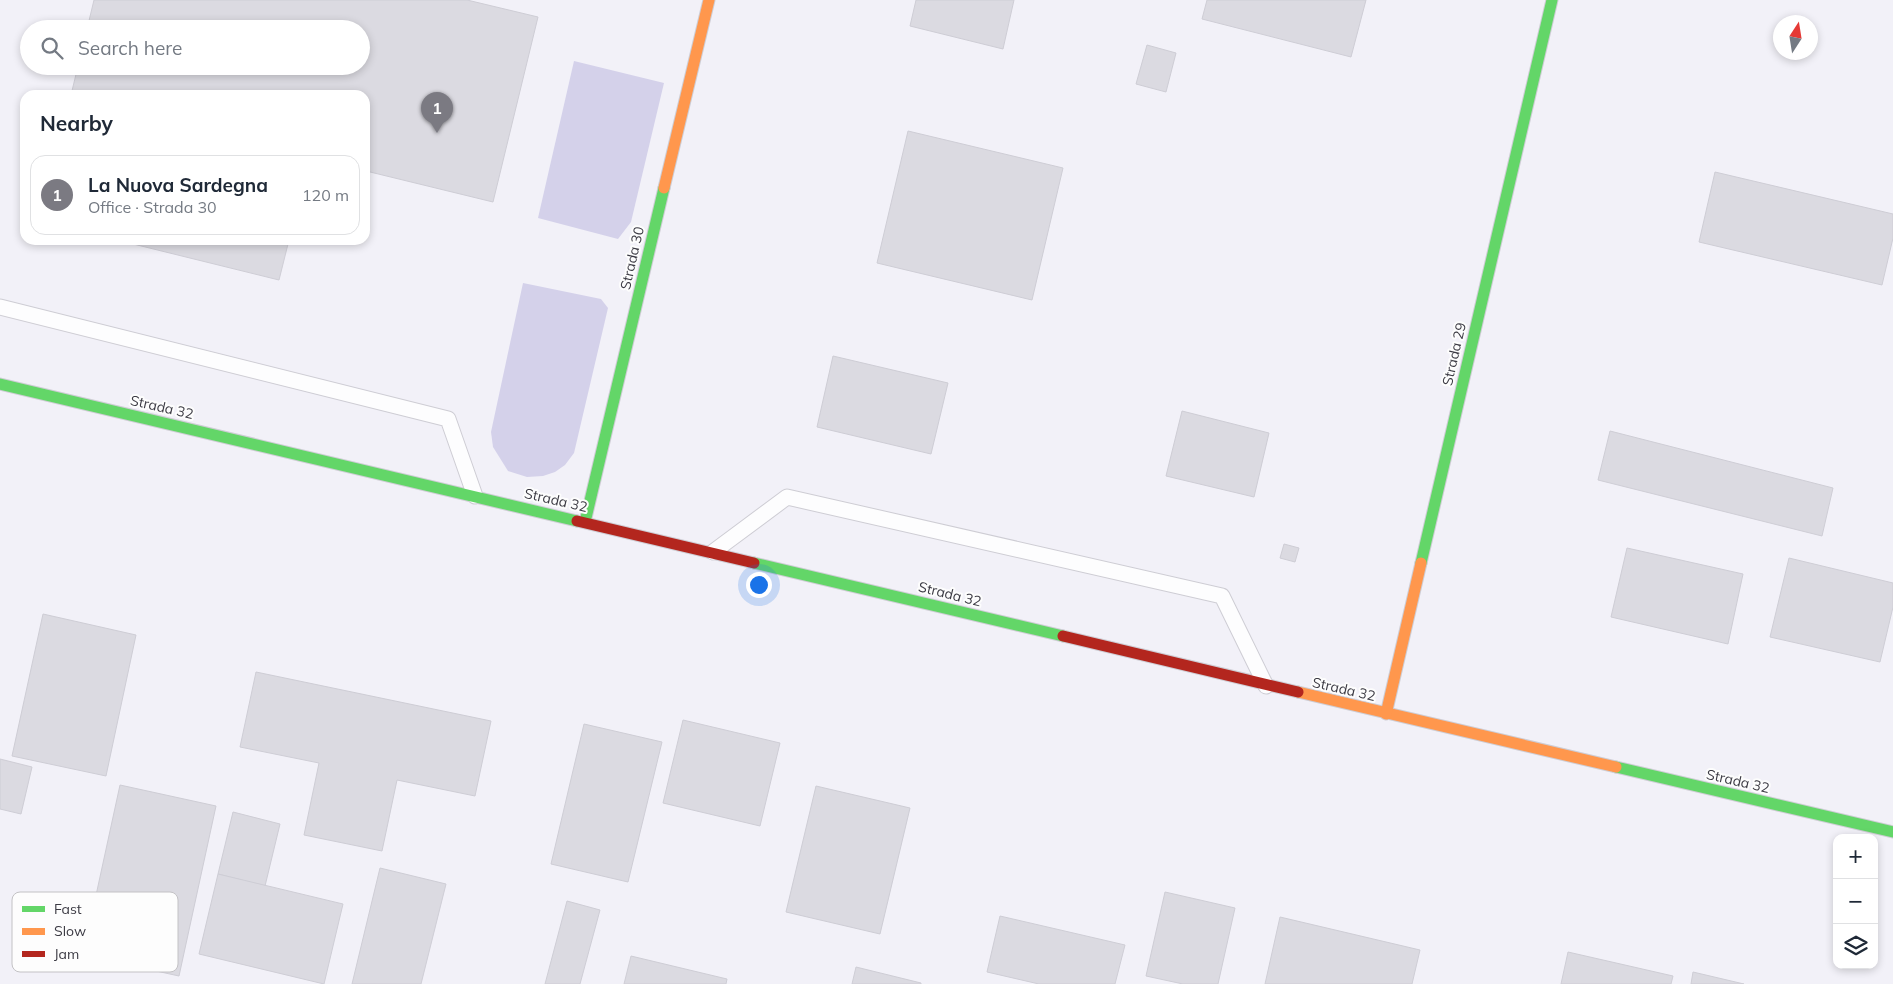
<!DOCTYPE html>
<html lang="en">
<head>
<meta charset="utf-8">
<style>
  :root { --surface:#fff; --page:#f2f2f3; --text:#1f2937; --muted:#747a83; --line:#e0e1e3; --accent:#7b7a82 }
  body { margin:0; font-family:Mulish,sans-serif; background:var(--page); color:var(--text) }
  .controls { position:absolute; right:15px; bottom:15px; display:grid; overflow:hidden; border-radius:10px; box-shadow:0 2px 8px #0003 }
  .controls button { width:45px; height:45px; display:grid; place-items:center; padding:0; border:0; border-bottom:1px solid var(--line); background:var(--surface); color:var(--text); font:25px sans-serif }
  .compass { position:absolute; left:1773px; top:15px; width:45px; height:45px; border-radius:50%; background:var(--surface); box-shadow:0 2px 8px #0003; rotate:12deg }
  .you { position:absolute; left:758px; top:584px; width:18px; height:18px; margin:-12px; border:4px solid #fff; border-radius:50%; background:#1a73e8; box-shadow:0 0 0 8px #1a73e833 }
  .badge { display:grid; place-items:center; width:32px; height:32px; border-radius:50%; background:var(--accent); color:#fff; font-size:16px; font-weight:700 }
  .pin { position:absolute; translate:-50% -41px; filter:drop-shadow(0 1px 2px #0008) }
  .pin::after { content:''; position:absolute; top:26px; width:18px; height:15px; background:inherit; clip-path:polygon(0 0,100% 0,50% 100%) }
  .list { margin:0; padding:0; list-style:none }
  h2 { display:flex; justify-content:space-between; align-items:center; height:65px; margin:0; padding:0 20px; font-size:21px }
  h2 small { font-size:16px; font-weight:400; color:var(--muted) }
  .list li { display:grid; grid-template-columns:32px 1fr auto; gap:15px; align-items:center; box-sizing:border-box; height:80px; margin:0 10px 10px; padding:0 10px; border:1px solid var(--line); border-radius:15px }
  .list b { display:block; font-size:19px; white-space:nowrap }
  .list p { margin:0; font-size:16px; white-space:nowrap; color:var(--muted) }
  .list em { font-size:16px; font-style:normal; color:var(--muted) }
  .icon { flex:none; width:28px; height:28px; fill:none; stroke:currentColor; stroke-width:2; stroke-linecap:round; stroke-linejoin:round }
  .map { position:relative; flex:none; width:1893px; height:984px; overflow:hidden }
  .search { position:absolute; background:var(--surface); box-shadow:0 2px 8px #0003; left:20px; top:20px; width:350px; height:55px; display:flex; align-items:center; gap:12px; box-sizing:border-box; padding:0 18px; border-radius:28px; color:var(--muted); font-size:19px }
  .panel { position:absolute; background:var(--surface); box-shadow:0 2px 8px #0003; left:20px; top:90px; width:350px; height:155px; border-radius:15px }
  .map>svg:first-child { display:block }
</style>
</head>
<body>
<div class="map">
<svg width="1893" height="984" viewBox="0 0 1893 984">
  <rect width="100%" height="100%" fill="#f2f1f8"/>
  <g fill="#d4d1ea">
    <path d="M574,61L664,83L631,222L618,239L538,218Z"/>
    <path d="M523,283L601,299L608,308L574,453L565,465L555,472L543,476L527,477L508,471L493,447L491,432Z"/>
  </g>
  <g fill="#dbdae1" stroke="#cecdd5">
    <path d="M94,0H467L538,17L493,202L366,171L365,177V95H71L78,66H361V29H87Z"/>
    <path d="M916,0H1014L1003,49L910,26Z"/>
    <path d="M1207,0H1366L1351,57L1202,19Z"/>
    <path d="M1147,45L1176,53L1166,92L1136,84Z"/>
    <path d="M908,131L1063,168L1032,300L877,263Z"/>
    <path d="M1715,172L1893,214V238L1882,285L1699,242Z"/>
    <path d="M117,240H289L279,280Z"/>
    <path d="M833,356L948,383L931,454L817,427Z"/>
    <path d="M1182,411L1269,433L1254,497L1166,476Z"/>
    <path d="M1610,431L1833,488L1822,536L1598,480Z"/>
    <path d="M1284,544L1299,548L1295,562L1280,558Z"/>
    <path d="M1627,548L1743,574L1728,644L1611,617Z"/>
    <path d="M1789,558L1893,583V607L1880,662L1770,637Z"/>
    <path d="M43,614L136,635L106,776L12,756Z"/>
    <path d="M256,672L491,721L475,796L397,780L382,851L304,835L319,763L240,747Z"/>
    <path d="M683,720L780,743L760,826L663,803Z"/>
    <path d="M584,724L662,742L628,882L551,864Z"/>
    <path d="M0,759L32,767L21,814L0,809Z"/>
    <path d="M120,785L216,806L179,976L83,955Z"/>
    <path d="M816,786L910,808L880,934L786,912Z"/>
    <path d="M233,812L280,824L265,886L218,874Z"/>
    <path d="M380,868L446,884L421,984H352Z"/>
    <path d="M218,874L343,904L324,984L199,954Z"/>
    <path d="M1165,892L1235,908L1218,984H1183L1146,976Z"/>
    <path d="M567,901L600,910L580,984H545Z"/>
    <path d="M1000,916L1125,945L1115,984H1039L987,972Z"/>
    <path d="M1280,917L1420,950L1412,984H1265Z"/>
    <path d="M1568,952L1673,976L1671,984H1561Z"/>
    <path d="M631,956L727,979L726,984H624Z"/>
    <path d="M856,967L921,983V984H852Z"/>
    <path d="M1693,972L1744,984H1691Z"/>
  </g>
  <g fill="none" stroke-linecap="round" stroke-linejoin="round">
    <g stroke="#cecdd4" stroke-width="17">
      <g id="lane">
        <path d="M0,307L448,419L475,496"/>
        <path d="M713,552L787,497L1222,596L1266,686"/>
      </g>
    </g>
    <g stroke="#cecdd4" stroke-width="13">
      <g id="fast">
        <path d="M0,384L577,521"/>
        <path d="M585,522L664,188"/>
        <path d="M754,563L1063,636"/>
        <path d="M1421,563L1552,0"/>
        <path d="M1616,767L1893,832"/>
      </g>
    </g>
    <g stroke="#cecdd4" stroke-width="13">
      <g id="slow">
        <path d="M664,188L709,0"/>
        <path d="M1298,692L1616,767"/>
        <path d="M1386,714L1421,563"/>
      </g>
    </g>
    <g stroke="#cecdd4" stroke-width="13">
      <g id="jam">
        <path d="M577,521L754,563"/>
        <path d="M1063,636L1298,692"/>
      </g>
    </g>
    <use href="#lane" stroke="#fdfdfe" stroke-width="15"/>
    <use href="#fast" stroke="#63d668" stroke-width="11"/>
    <use href="#slow" stroke="#ff974d" stroke-width="11"/>
    <use href="#jam" stroke="#b3261e" stroke-width="11"/>
  </g>
  <g text-anchor="middle" dominant-baseline="central" stroke-width="4" stroke-linejoin="round" paint-order="stroke">
    <g font-size="14" fill="#3b3a43" stroke="#fdfdfd">
      <text transform="translate(632 258) rotate(-77)">Strada 30</text>
      <text transform="translate(1454 354) rotate(-77)">Strada 29</text>
      <text transform="translate(162 407) rotate(13)">Strada 32</text>
      <text transform="translate(556 500) rotate(13)">Strada 32</text>
      <text transform="translate(950 594) rotate(14)">Strada 32</text>
      <text transform="translate(1344 689) rotate(13)">Strada 32</text>
      <text transform="translate(1738 781) rotate(13)">Strada 32</text>
    </g>
  </g>
  <rect x="12" y="892" width="166" height="80" rx="8" fill="#fdfdfd" stroke="#c3c2c5" stroke-width="1"/>
  <rect x="22" y="906" width="23" height="6" fill="#63d668"/>
  <rect x="22" y="928" width="23" height="7" fill="#ff974d"/>
  <rect x="22" y="951" width="23" height="6" fill="#b3261e"/>
  <g font-size="14" fill="#3b3a43">
    <text x="54" y="914">Fast</text>
    <text x="54" y="936">Slow</text>
    <text x="54" y="959">Jam</text>
  </g>
</svg>
<div class="controls">
<button>+</button>
<button>−</button>
<button><svg class="icon" aria-label="layers" viewBox="0 0 24 24"><path d="M12 4l9 5-9 5-9-5zM3 14l9 5 9-5"/></svg></button>
</div>
<svg class="compass" viewBox="-18 -18 36 36"><path d="M0-13l5 13h-10z" fill="#e53935"/><path d="M0 13l5-13h-10z" fill="#747a83"/></svg>
<div class="you"></div>
<div class="pin badge" style="left:437px;top:133px">1</div>
<div class="search"><svg class="icon" aria-label="search" viewBox="0 0 24 24"><circle cx="10" cy="10" r="6"/><path d="M15 15l6 6"/></svg>Search here</div>
<section class="panel">
<h2>Nearby<small></small></h2>
<ul class="list">
<li><span class="badge">1</span><div><b>La Nuova Sardegna</b><p>Office · Strada 30</p></div><em>120 m</em></li>
</ul>
</section>
</div>
</body>
</html>
